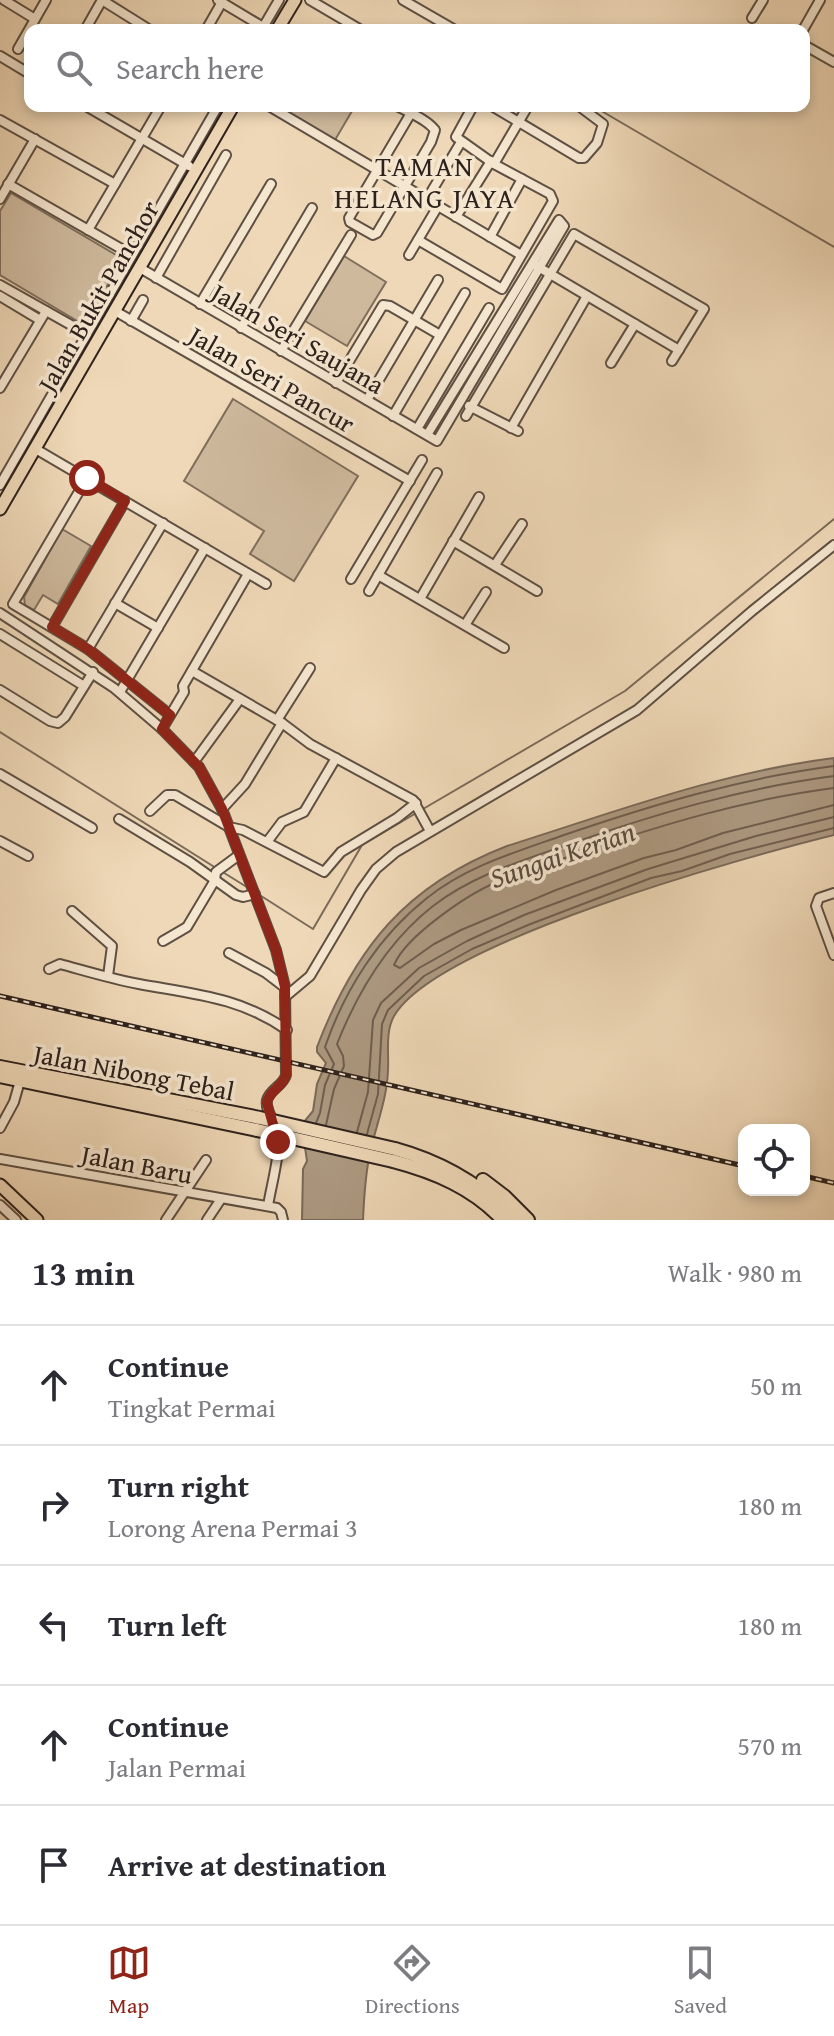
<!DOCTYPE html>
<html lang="en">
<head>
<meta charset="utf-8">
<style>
  :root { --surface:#fff; --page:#f7f7f7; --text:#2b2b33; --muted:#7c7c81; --line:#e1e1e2; --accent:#8f2418 }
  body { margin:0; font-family:"Gentium Book Plus",serif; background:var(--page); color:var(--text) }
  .controls { position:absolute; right:24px; bottom:24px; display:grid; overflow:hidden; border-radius:16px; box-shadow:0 4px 12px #0003 }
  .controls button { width:72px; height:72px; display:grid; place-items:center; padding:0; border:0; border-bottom:2px solid var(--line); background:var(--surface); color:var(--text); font:40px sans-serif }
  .stop { position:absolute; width:24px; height:24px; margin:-18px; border:6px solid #8f2418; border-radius:50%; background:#fff }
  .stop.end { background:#8f2418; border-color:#fff; box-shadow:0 2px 8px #0008 }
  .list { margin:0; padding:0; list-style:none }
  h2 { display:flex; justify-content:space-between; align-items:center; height:104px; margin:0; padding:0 32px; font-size:34px }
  h2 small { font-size:26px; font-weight:400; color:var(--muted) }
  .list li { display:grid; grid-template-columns:52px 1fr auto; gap:24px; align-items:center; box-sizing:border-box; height:120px; padding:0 32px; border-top:2px solid var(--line) }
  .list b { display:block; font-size:30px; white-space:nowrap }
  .list p { margin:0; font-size:26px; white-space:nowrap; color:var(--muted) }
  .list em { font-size:26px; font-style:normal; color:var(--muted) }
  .icon { flex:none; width:44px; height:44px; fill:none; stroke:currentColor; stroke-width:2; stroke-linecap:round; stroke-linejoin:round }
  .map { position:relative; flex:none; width:834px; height:1220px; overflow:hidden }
  .search { position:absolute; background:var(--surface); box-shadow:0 4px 12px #0003; left:24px; right:24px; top:24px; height:88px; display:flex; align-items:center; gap:20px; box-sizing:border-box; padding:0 28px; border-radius:16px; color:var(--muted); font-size:30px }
  .sheet { height:704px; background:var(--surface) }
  nav { display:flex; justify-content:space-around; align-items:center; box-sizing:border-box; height:112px; border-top:2px solid var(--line); background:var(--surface); font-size:22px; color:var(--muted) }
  nav a { display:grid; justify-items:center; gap:4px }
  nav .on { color:var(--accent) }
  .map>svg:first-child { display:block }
</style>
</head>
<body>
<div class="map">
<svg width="834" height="1220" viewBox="0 0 834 1220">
  <rect width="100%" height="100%" fill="#efd8b7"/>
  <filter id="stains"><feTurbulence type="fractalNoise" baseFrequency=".0025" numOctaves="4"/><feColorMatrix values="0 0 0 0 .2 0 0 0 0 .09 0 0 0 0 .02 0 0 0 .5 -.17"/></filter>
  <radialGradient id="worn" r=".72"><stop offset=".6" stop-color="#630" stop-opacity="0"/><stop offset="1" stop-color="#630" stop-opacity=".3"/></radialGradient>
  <g fill="#ceb99d" stroke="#7e6e5c" stroke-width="2">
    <path d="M277,106H355L335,140Z"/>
    <path d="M11,193L123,259L84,325L0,275V211Z"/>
    <path d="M344,256L386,282L347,346L305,321Z"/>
    <path d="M233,399L358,476L294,581L250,554L264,531L184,481Z"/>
    <path d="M62,529L91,546L58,604L43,595L34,610L25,605L24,597Z"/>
  </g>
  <path fill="#ad9a82" stroke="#7a6a59" stroke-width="2" d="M834,758V835C745,857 437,942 394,1016C385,1032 389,1054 388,1070C387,1100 376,1125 370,1153C365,1176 364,1197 363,1220H302L303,1169L307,1161L303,1134L304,1122L313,1111L317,1084L326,1063L317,1052V1047C355,948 406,885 507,846C615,812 721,772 834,758Z"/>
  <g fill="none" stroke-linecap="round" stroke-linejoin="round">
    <g stroke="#6e5e4f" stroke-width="2">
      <path d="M834,788C747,799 661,825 579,853C552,863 523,870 497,882C468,894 406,936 394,965L400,968L434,944L461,930L556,890L644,858L676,850L723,833L834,805"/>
      <path d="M316,1123L320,1113L325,1085L334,1064L325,1047C345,989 379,936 427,898C467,866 516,852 564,835C652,805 742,778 834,766"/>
      <path d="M326,1125L334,1089L344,1066L343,1056L337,1044C358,991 387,942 433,906C472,876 518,862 564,846C652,815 742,788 834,776"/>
      <path d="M357,1132L368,1092L373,1020L381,1003L419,968L467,941L524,915L648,869L756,836L834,817"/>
      <path d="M367,1134L378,1094L382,1024L388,1010L424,976L472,949L528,925L651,878L682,871L730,854L834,828"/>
    </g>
    <g stroke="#7a6a59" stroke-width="2">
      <path d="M412,0L463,30"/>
      <path d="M593,106L834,247"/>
      <path d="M0,732L216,868"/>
      <path d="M423,809L625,691L834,519"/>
      <path d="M221,871L250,889"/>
      <path d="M258,894L313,929L362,845L418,812"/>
    </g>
    <g stroke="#5e5043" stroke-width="12">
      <g id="minor">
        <path d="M4,0L35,19"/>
        <path d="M102,0L150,30"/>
        <path d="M218,0L268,30"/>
        <path d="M310,0L361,30"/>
        <path d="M403,0L455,30"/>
        <path d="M752,18L763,0"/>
        <path d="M262,29L279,0"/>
        <path d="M85,30L102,0"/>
        <path d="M206,30L222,2"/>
        <path d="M803,30L820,0"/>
        <path d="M804,45L834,62"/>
        <path d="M18,49L46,0"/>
        <path d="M0,56L30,74"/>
        <path d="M86,106L189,166"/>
        <path d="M269,106L521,255"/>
        <path d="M397,106C410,113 426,119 435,130L431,142L377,233L373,235L350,222L349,218L411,113L417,106"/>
        <path d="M492,106L579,158H584L597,143L603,124L579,106"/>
        <path d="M0,120L115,184"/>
        <path d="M494,164L528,106"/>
        <path d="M8,184L132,255"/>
        <path d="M0,199L35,139"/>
        <path d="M427,199L461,142"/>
        <path d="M456,217L491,161"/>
        <path d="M88,230L161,106"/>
        <path d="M490,237L522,179"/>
        <path d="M418,240L502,289L553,201L550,194L494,164L456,137L473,106"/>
        <path d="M409,255L438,206"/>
        <path d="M535,265L679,350"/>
        <path d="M140,268L437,441L564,226L559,220L427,435"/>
        <path d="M156,278L226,155"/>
        <path d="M0,285L87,334"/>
        <path d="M0,296L40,320"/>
        <path d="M200,304L271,184"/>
        <path d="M115,311L410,481"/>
        <path d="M131,321L143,300"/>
        <path d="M241,328L312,208"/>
        <path d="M281,351L351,235"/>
        <path d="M611,363L635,324"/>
        <path d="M336,383L383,305L390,306L440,335"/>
        <path d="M0,388L46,311"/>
        <path d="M367,400L438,280"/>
        <path d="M469,406L518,431"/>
        <path d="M393,416L465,293"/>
        <path d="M466,416L574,234L704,309L672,361"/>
        <path d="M511,428L587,296"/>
        <path d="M417,429L489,308"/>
        <path d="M34,448L266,584"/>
        <path d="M87,478L13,604L88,649L170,715"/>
        <path d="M0,485L218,106"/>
        <path d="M453,541L537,591"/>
        <path d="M495,565L522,524"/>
        <path d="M378,575L504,648"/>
        <path d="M351,579L422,460"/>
        <path d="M369,591L437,473"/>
        <path d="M420,599L479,497"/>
        <path d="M115,603L158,628"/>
        <path d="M0,613L114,688L162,729L199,767L222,809L276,950L285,987L286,1075C283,1086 270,1089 267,1100C265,1111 274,1120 277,1130C282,1149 271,1186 268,1206"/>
        <path d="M465,625L486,592"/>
        <path d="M52,627L125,501"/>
        <path d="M0,634L84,686"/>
        <path d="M88,649L163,523"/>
        <path d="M192,671L282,723L310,744L413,800L430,831"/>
        <path d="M0,690L50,721L58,723L65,717L93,672"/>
        <path d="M120,692L205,548"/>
        <path d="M277,720L310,668"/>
        <path d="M162,729L184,692L183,686L248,574"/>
        <path d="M194,762L240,699"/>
        <path d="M0,774L92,828"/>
        <path d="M222,809L245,784L282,723"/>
        <path d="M150,811L167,795H175L229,827L243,830L324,872L341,852L397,818L416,803"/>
        <path d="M119,819L190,862L236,895L243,897L255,894"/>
        <path d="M0,841L28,856"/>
        <path d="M267,842L282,822L304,812L336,758"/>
        <path d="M834,893L819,898L816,906L834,955"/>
        <path d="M72,911L112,946L108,976"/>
        <path d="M163,941L187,927L215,880L216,872L239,855"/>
        <path d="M229,953L266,973L283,986"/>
        <path d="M49,969L60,964C86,971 112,979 139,984C193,994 240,997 287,1030"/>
        <path d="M285,997L310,976L361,890L376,869L396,852L637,710L752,611L834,545"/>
        <path d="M0,1128L14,1102L20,1081"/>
        <path d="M0,1159L277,1208L281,1212L283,1220"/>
        <path d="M0,1205L16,1220"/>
        <path d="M166,1220L206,1160"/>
        <path d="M207,1220L221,1199"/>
      </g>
    </g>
    <g stroke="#2e221c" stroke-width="15">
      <g id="major">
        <path d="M277,30L295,0"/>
        <path d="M0,509L233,106"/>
        <path d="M0,1185L37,1220"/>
      </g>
    </g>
    <g stroke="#2e221c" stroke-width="16">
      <g id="highway">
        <path d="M0,1067L260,1118"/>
        <path d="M0,1076L257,1130"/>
        <path d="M395,1149C442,1162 481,1184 515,1220"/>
        <path d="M393,1161C435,1172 473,1188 503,1220"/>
        <path d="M483,1180L504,1196L528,1220"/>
      </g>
    </g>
    <use href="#minor" stroke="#f5e6d0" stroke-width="8"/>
    <use href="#major" stroke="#efd8b7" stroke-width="11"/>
    <use href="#highway" stroke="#efd8b7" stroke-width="12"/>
    <g stroke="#2e221c" stroke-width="5">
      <g id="rail">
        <path d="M0,996L744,1166"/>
        <path d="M804,1176L834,1183"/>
      </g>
    </g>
    <use href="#rail" stroke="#f5e6d0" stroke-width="2" stroke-dasharray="6" stroke-linecap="butt"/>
    <g stroke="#2e221c" stroke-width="16" stroke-linecap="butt">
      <g id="highway-bridge">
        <path d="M260,1118L395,1149"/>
        <path d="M257,1130L393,1161"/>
      </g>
    </g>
    <use href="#highway-bridge" stroke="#efd8b7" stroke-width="12"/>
  </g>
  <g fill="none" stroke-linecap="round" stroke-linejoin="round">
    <path stroke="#8f2418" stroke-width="10" d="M87,478L125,501L52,627L88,649L170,715L162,729L199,767L222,809L276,950L285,987L286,1075C283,1087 269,1090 267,1103L278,1142"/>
  </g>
  <g text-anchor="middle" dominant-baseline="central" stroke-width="7" stroke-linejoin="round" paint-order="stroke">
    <g font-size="26" fill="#2e221c" stroke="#f5e6d0">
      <text transform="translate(98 296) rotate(-60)">Jalan Bukit Panchor</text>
      <text transform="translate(298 338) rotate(30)">Jalan Seri Saujana</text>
      <text transform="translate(272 379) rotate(30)">Jalan Seri Pancur</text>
      <text transform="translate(134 1072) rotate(11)">Jalan Nibong Tebal</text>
      <text transform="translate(137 1164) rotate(11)">Jalan Baru</text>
    </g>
    <g font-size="28" letter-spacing="2" fill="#2e221c" stroke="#f5e6d0">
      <text x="425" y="165">TAMAN<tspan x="425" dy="32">HELANG JAYA</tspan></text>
    </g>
    <g font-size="28" font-style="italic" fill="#5a4c40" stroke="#f5e6d0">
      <text transform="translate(562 854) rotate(-19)">Sungai Kerian</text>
    </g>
  </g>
  <rect width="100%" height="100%" filter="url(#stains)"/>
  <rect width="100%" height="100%" fill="url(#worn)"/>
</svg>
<div class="controls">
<button><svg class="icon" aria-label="locate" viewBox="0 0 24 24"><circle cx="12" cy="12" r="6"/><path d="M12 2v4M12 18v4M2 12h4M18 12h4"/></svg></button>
</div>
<div class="stop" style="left:87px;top:478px"></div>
<div class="stop end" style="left:278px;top:1142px"></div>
<div class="search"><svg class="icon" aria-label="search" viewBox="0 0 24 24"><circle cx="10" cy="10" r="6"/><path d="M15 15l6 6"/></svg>Search here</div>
</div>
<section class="sheet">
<h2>13 min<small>Walk · 980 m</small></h2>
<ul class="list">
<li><svg class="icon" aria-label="ahead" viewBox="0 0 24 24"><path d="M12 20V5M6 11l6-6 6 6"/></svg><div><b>Continue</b><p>Tingkat Permai</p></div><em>50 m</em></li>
<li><svg class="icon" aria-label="right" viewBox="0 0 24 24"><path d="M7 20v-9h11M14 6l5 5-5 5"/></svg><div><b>Turn right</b><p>Lorong Arena Permai 3</p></div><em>180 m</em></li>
<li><svg class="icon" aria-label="left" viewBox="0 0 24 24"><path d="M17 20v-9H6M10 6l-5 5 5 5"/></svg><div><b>Turn left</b></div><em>180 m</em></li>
<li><svg class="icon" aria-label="ahead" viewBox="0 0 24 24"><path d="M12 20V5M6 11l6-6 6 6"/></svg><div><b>Continue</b><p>Jalan Permai</p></div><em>570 m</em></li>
<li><svg class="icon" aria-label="arrive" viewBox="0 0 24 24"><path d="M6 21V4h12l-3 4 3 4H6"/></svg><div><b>Arrive at destination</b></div></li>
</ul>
</section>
<nav>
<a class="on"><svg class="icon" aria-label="map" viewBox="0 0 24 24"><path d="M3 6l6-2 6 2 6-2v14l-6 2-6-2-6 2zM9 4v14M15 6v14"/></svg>Map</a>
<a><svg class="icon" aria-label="directions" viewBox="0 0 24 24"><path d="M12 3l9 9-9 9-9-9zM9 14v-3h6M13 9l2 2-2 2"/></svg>Directions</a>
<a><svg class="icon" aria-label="saved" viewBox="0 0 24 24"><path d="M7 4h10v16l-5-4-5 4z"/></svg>Saved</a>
</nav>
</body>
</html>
